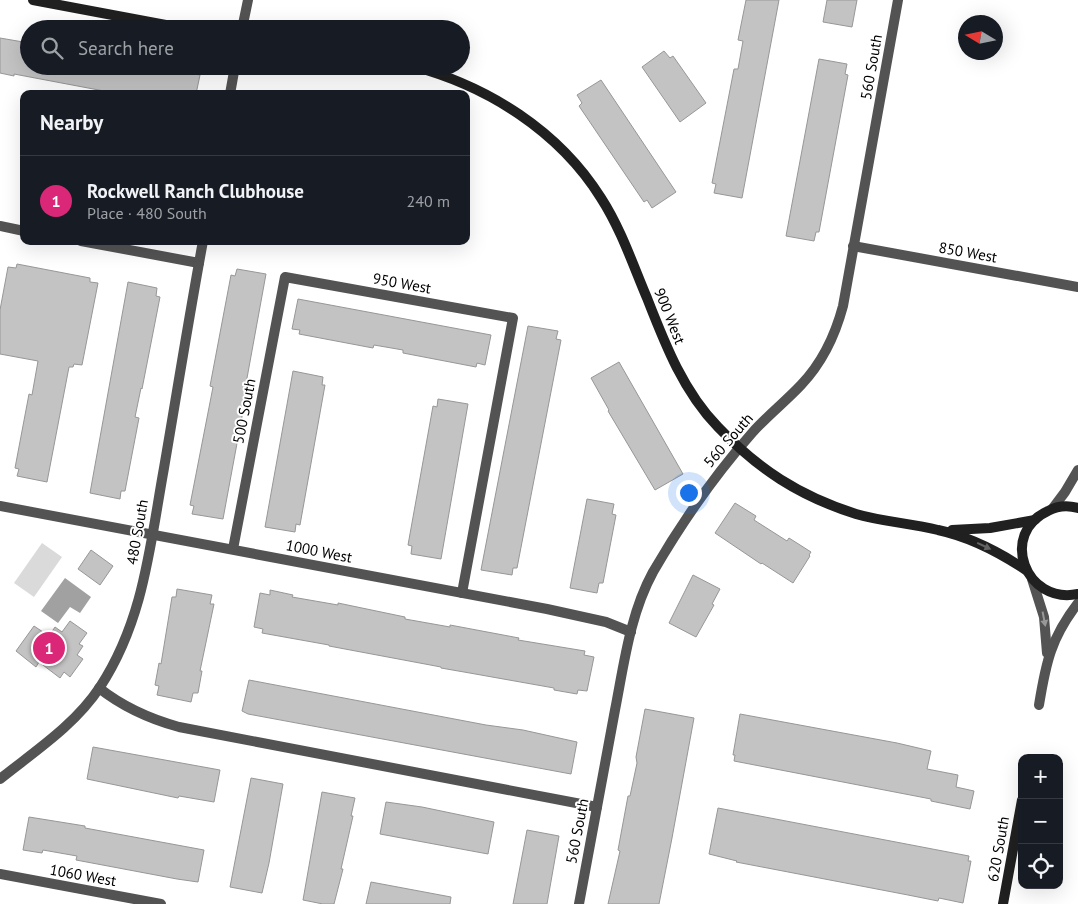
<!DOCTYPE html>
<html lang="en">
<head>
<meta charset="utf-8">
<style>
  :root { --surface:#171b24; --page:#242831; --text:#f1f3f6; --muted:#9ea1a6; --line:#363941; --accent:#db2777 }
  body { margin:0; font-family:"PT Sans",sans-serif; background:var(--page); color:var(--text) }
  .controls { position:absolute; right:15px; bottom:15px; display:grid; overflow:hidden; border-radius:10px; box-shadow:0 5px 20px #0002 }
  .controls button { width:45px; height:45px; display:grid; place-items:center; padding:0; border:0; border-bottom:1px solid var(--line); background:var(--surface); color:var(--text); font:25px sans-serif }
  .compass { position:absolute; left:958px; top:15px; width:45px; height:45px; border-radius:50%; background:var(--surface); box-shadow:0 5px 20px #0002; rotate:280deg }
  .you { position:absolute; left:688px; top:492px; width:18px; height:18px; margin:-12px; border:4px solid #fff; border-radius:50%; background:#1a73e8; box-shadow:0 0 0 8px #1a73e833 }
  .badge { display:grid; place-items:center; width:32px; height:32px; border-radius:50%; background:var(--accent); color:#fff; font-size:16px; font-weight:700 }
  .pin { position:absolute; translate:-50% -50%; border:2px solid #fff; box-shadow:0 1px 5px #0006 }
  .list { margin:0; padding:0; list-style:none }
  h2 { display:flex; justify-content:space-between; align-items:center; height:65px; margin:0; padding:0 20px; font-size:21px }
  h2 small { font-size:16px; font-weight:400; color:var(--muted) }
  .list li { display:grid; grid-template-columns:32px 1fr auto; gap:15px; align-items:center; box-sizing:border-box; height:90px; padding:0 20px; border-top:1px solid var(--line) }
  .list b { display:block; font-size:19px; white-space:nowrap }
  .list p { margin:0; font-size:16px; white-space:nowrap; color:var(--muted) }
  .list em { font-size:16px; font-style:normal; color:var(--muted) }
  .icon { flex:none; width:28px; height:28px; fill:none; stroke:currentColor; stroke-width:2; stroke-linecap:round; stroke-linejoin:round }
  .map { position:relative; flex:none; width:1078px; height:904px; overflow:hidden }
  .search { position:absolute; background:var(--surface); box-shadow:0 5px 20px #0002; left:20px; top:20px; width:450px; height:55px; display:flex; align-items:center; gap:12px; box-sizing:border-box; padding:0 18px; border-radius:28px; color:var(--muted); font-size:19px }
  .panel { position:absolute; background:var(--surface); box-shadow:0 5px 20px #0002; left:20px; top:90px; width:450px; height:155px; border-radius:10px }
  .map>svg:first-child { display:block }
</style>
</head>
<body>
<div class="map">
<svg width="1078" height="904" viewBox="0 0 1078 904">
  <rect width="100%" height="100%" fill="#fff"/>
  <path fill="#dadada" d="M42,543L62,557L34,597L14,583Z"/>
  <path fill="#a1a1a1" d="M65,578L91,597L80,613L70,607L58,623L41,611Z"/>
  <g fill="#c3c3c3" stroke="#979797">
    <path d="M746,0H779L742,198L714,193L716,184L712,183L734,69H738L743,41L738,40Z"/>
    <path d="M827,0H857L852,27L823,22Z"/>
    <path d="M0,38L29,43V66H151L200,75L196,94H103L104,91L14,74V76L0,73Z"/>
    <path d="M664,51L670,58L673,56L706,103L680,122L642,67Z"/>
    <path d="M819,59L847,64L845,74L848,75L819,232H816L814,241L786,236Z"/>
    <path d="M601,80L676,192L652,208L647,200L644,202L579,106L582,103L577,95Z"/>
    <path d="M17,264L90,278V282L98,283L82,365L74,364L73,367H69L47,482L17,476L19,469L15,468L29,394L32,395L38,361L0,354V310L8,267L16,268Z"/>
    <path d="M237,269L266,274L241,411H243L223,519L192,514L194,506L190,505L213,387L210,386L231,275L235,276Z"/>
    <path d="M128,282L157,288L156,296L160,297L142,389L141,388L135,417L139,418L125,491H121L120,499L90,493Z"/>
    <path d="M298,299L491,335L485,365L477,363L476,367L403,353V350L374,345L373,348L299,334L300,330L292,329Z"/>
    <path d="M528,326L558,331L556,339L561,340L517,568H513L512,575L481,570Z"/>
    <path d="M619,362L683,474L655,490L608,411L609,410L591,378Z"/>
    <path d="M293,371L323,377L322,385H325L300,525L296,524L295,532L265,527Z"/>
    <path d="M438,399L468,404L441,559L411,554L412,546L408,545L433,406L437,407Z"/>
    <path d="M587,499L614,504L612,514L616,515L603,583H599L597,593L570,588Z"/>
    <path d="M735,503L756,516L754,520L787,541L789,538L811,552L809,555L810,556L793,583L762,563L761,564L715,533Z"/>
    <path d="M91,550L113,566L100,585L78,569Z"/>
    <path d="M693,575L720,589L712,604L714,605L696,637L669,623Z"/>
    <path d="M177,589L212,595L210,604H214L200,671H202L198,693H193L191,702L157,695L159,686L155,685L159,663L161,664L172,597H176Z"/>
    <path d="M270,590L293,595L292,597L338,605V603L405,617V619L450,627V625L519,638L518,640L585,651L584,655L594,657L587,691L578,690L577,694L554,690V688L464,672L441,668V667L329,646V645L262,633L263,629L254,627L260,593L270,595Z"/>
    <path d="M70,621L87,633L79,644L83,646L77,655L83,659L70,677L64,672L60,678L39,662L36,667L16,651L34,626L49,636L55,627L62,632Z"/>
    <path d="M249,680L486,725L523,730L577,742L571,774L248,714L242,711Z"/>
    <path d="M645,709L694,718L672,838L659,904H608L620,851L618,850L628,796H630L637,763L636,757Z"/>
    <path d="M740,714L897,743L931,751L927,769L958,775L956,787L974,791L970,809L931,801V799L734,761L735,755H733Z"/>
    <path d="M93,747L220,770L214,802L179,796L178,798L87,779Z"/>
    <path d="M251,778L283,784L269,863L262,893L230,887Z"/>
    <path d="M322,792L355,798L351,816H353L341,869H343L334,904H323L303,900Z"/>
    <path d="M386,802L422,807L494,822L488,854L380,834Z"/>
    <path d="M718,808L969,856L968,861H971L963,903L939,898L938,901L908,895L736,862L737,861L709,854Z"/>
    <path d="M29,817L85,826V828L204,850L198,882L177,879L76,860L77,856L43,850L42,853L23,850Z"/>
    <path d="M527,830L559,836L547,904H513Z"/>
    <path d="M371,882L451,897L450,904H366Z"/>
  </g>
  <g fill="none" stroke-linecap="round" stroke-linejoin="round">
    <g stroke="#535353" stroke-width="10">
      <path d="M242,29L248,0"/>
      <path d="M230,94L235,66"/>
      <path d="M0,226L24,231"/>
      <path d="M81,241L199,263"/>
      <path d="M853,246L1078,287"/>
      <path d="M0,506L547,609L606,622L631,632"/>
      <path d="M1053,508L1065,492L1078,470"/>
      <path d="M233,549L285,277L513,318L462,593"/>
      <path d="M1032,579L1044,617L1047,653"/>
      <path d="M99,688C123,707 150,719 179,727L597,807"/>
      <path d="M1039,705C1046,662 1051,638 1078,603"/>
      <path d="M0,779C35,751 75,725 100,687C144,620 150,545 164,468C177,392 189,317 203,241"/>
      <path d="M0,874L161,904"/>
      <path d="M579,904C591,839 603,775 615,710C624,664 630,614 653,572C682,522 714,476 752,433C767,416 785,402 801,385C822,363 835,336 843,306L898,0"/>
    </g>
    <g stroke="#202020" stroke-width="10">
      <path d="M33,0L187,29"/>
      <path d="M412,66C488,86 559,131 601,198C621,229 633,265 647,298C665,344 683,391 718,427C758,469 799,496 856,514C883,522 911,523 938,530C971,537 999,552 1026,570"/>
      <path d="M1078,508C1068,505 1057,506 1048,511C999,533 1025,605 1078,594"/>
      <path d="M952,530L990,528L1035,520"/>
      <path d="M1003,904L1022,800"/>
    </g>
  </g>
  <defs><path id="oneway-solid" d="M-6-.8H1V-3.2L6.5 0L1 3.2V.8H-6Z" transform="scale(1.25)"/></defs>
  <use fill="#636363" href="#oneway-solid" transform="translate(984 546) rotate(25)"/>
  <use fill="#989898" href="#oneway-solid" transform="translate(1044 619) rotate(79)"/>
  <g text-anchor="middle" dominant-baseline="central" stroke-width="4" stroke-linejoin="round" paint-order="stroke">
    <g font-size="15" fill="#000" stroke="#fff">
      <text transform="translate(871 67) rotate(-80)">560 South</text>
      <text transform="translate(968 252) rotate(10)">850 West</text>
      <text transform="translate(402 283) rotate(10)">950 West</text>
      <text transform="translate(670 316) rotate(68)">900 West</text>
      <text transform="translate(244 411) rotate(-79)">500 South</text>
      <text transform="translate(728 440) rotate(-49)">560 South</text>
      <text transform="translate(137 532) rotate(-80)">480 South</text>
      <text transform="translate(319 551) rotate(11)">1000 West</text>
      <text transform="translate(577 831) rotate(-79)">560 South</text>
      <text transform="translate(998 849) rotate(-80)">620 South</text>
      <text transform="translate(83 875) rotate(10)">1060 West</text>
    </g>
  </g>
</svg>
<div class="controls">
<button>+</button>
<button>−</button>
<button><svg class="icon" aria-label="locate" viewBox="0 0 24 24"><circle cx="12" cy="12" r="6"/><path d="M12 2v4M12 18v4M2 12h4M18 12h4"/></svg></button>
</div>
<svg class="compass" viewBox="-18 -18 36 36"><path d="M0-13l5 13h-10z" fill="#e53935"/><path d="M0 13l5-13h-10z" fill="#9ea1a6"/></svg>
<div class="you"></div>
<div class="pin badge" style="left:49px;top:648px">1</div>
<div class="search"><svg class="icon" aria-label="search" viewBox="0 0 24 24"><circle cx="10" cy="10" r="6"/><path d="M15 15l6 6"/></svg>Search here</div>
<section class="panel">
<h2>Nearby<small></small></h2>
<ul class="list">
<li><span class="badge">1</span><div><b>Rockwell Ranch Clubhouse</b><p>Place · 480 South</p></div><em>240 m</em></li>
</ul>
</section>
</div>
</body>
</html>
